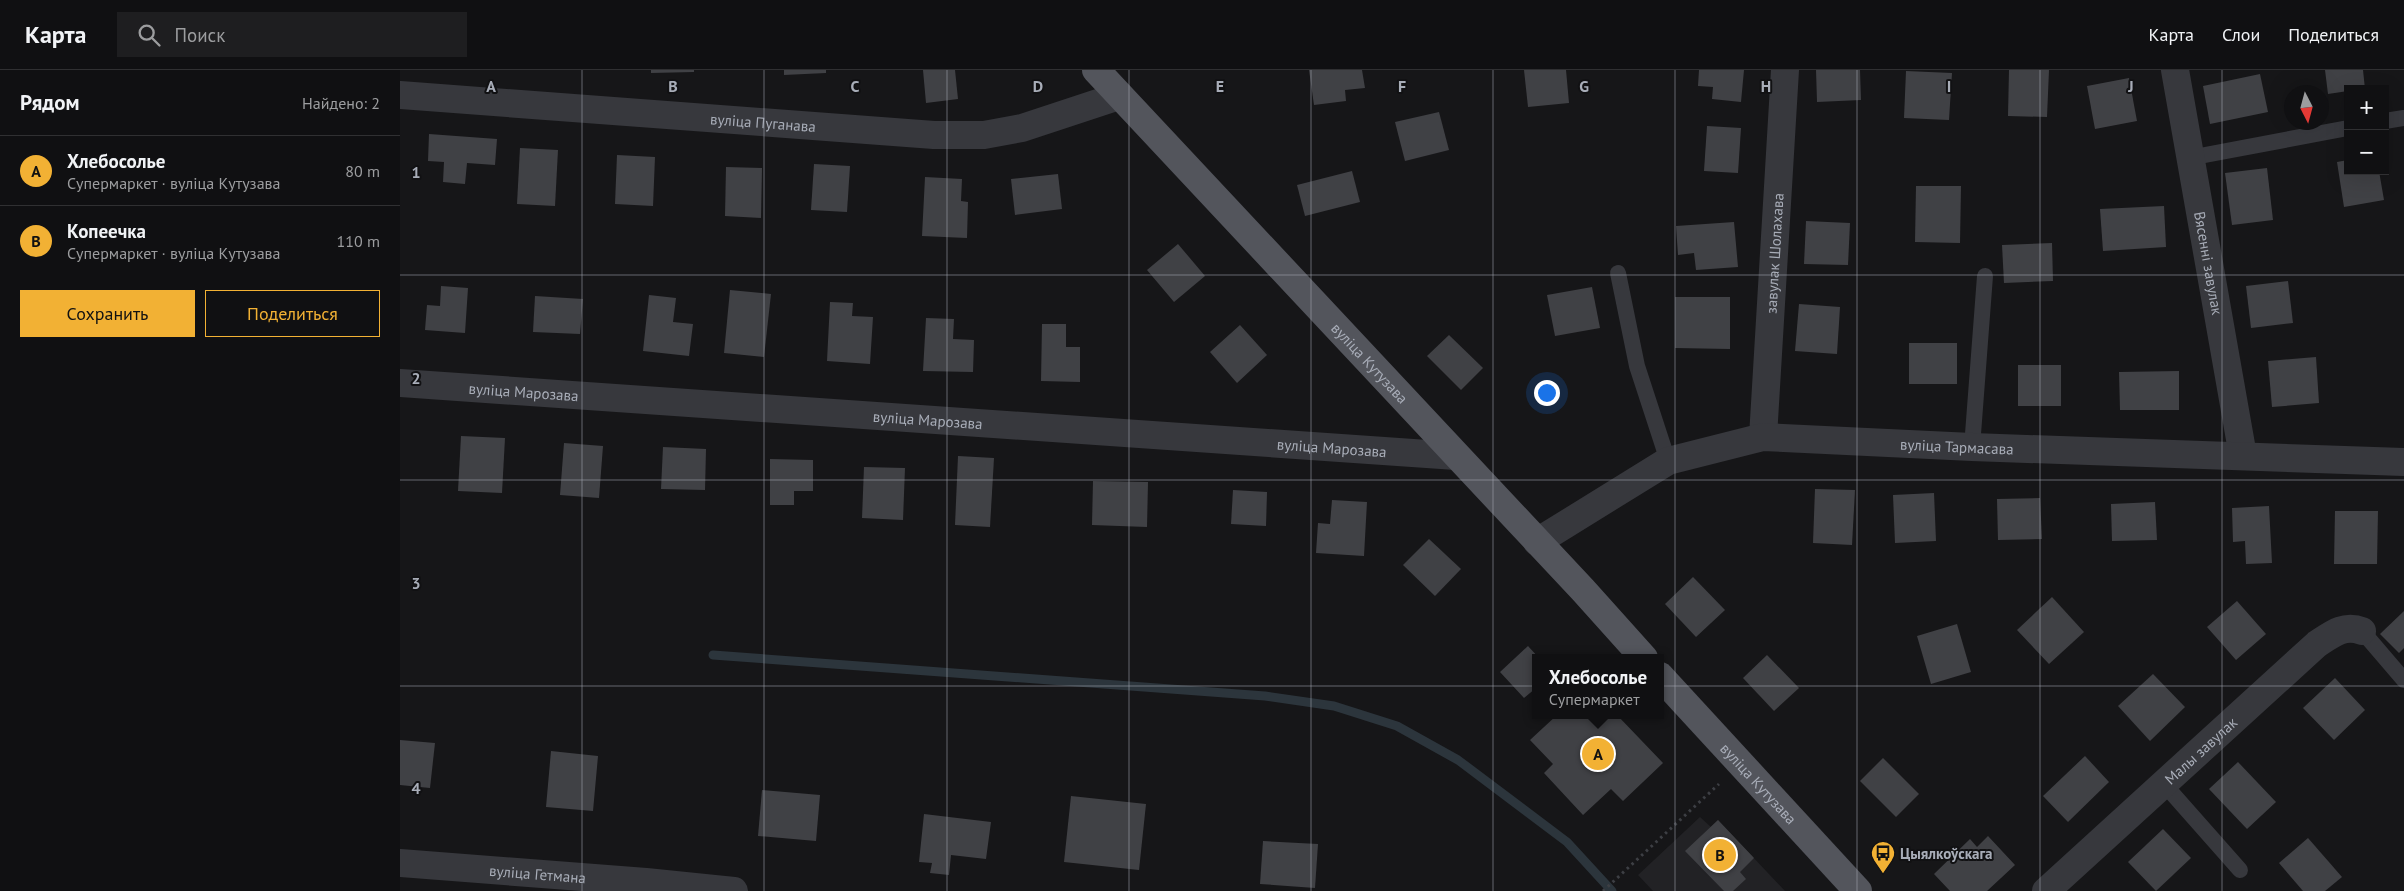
<!DOCTYPE html>
<html lang="ru">
<head>
<meta charset="utf-8">
<style>
  :root { --surface:#101012; --page:#1e1e20; --text:#f1f3f6; --muted:#9c9d9f; --line:#303032; --accent:#f2b134 }
  body { margin:0; font-family:"PT Sans",sans-serif; background:var(--page); color:var(--text) }
  .controls { position:absolute; right:15px; top:15px; display:grid; overflow:hidden; border-radius:0px; box-shadow:0 5px 20px #0002 }
  .controls button { width:45px; height:45px; display:grid; place-items:center; padding:0; border:0; border-bottom:1px solid var(--line); background:var(--surface); color:var(--text); font:25px sans-serif }
  .compass { position:absolute; left:1884px; top:15px; width:45px; height:45px; border-radius:50%; background:var(--surface); box-shadow:0 5px 20px #0002; rotate:174deg }
  .you { position:absolute; left:1146px; top:322px; width:18px; height:18px; margin:-12px; border:4px solid #fff; border-radius:50%; background:#1a73e8; box-shadow:0 0 0 8px #1a73e833 }
  .badge { display:grid; place-items:center; width:32px; height:32px; border-radius:50%; background:var(--accent); color:#111; font-size:16px; font-weight:700 }
  .pin { position:absolute; translate:-50% -50%; border:2px solid #fff; box-shadow:0 1px 5px #0006 }
  .popup { position:absolute; left:1132px; top:584px; width:132px; height:65px; box-sizing:border-box; display:grid; place-content:center; border-radius:0px; background:var(--surface); filter:drop-shadow(0 1px 4px #0005); font-size:16px; white-space:nowrap; color:var(--muted) }
  .popup b { font-size:19px; color:var(--text) }
  .popup::after { content:''; position:absolute; left:50%; top:100%; margin-left:-10px; border:10px solid transparent; border-top-color:var(--surface) }
  .list { margin:0; padding:0; list-style:none }
  h2 { display:flex; justify-content:space-between; align-items:center; height:65px; margin:0; padding:0 20px; font-size:21px }
  h2 small { font-size:16px; font-weight:400; color:var(--muted) }
  .list li { display:grid; grid-template-columns:32px 1fr auto; gap:15px; align-items:center; box-sizing:border-box; height:70px; padding:0 20px; border-top:1px solid var(--line) }
  .list b { display:block; font-size:19px; white-space:nowrap }
  .list p { margin:0; font-size:16px; white-space:nowrap; color:var(--muted) }
  .list em { font-size:16px; font-style:normal; color:var(--muted) }
  .actions { display:flex; gap:10px; padding:15px 20px }
  .actions a { flex:1; padding:11px 0; border:1px solid var(--accent); border-radius:0px; text-align:center; font-size:18px; color:var(--accent) }
  .actions .main { background:var(--accent); color:#111 }
  .icon { flex:none; width:28px; height:28px; fill:none; stroke:currentColor; stroke-width:2; stroke-linecap:round; stroke-linejoin:round }
  .map { position:relative; flex:none; width:2004px; height:821px; overflow:hidden }
  header { display:flex; align-items:center; gap:30px; box-sizing:border-box; height:70px; padding:0 25px; background:var(--surface); border-bottom:1px solid var(--line) }
  header strong { font-size:24px }
  nav { display:flex; gap:28px; margin-inline-start:auto; font-size:18px }
  .search { width:350px; height:45px; background:var(--page); display:flex; align-items:center; gap:12px; box-sizing:border-box; padding:0 18px; border-radius:0px; color:var(--muted); font-size:19px }
  main { display:flex }
  aside { flex:1; background:var(--surface) }
  .map>svg:first-child { display:block }
</style>
</head>
<body>
<header>
<strong>Карта</strong>
<div class="search"><svg class="icon" aria-label="search" viewBox="0 0 24 24"><circle cx="10" cy="10" r="6"/><path d="M15 15l6 6"/></svg>Поиск</div>
<nav><a>Карта</a><a>Слои</a><a>Поделиться</a></nav>
</header>
<main>
<aside>
<h2>Рядом<small>Найдено: 2</small></h2>
<ul class="list">
<li><span class="badge">A</span><div><b>Хлебосолье</b><p>Супермаркет · вуліца Кутузава</p></div><em>80 m</em></li>
<li><span class="badge">B</span><div><b>Копеечка</b><p>Супермаркет · вуліца Кутузава</p></div><em>110 m</em></li>
</ul>
<div class="actions"><a class="main">Сохранить</a><a>Поделиться</a></div>
</aside>
<div class="map">
<svg width="2004" height="821" viewBox="0 0 2004 821">
  <rect width="100%" height="100%" fill="#161618"/>
  <path fill="#222225" d="M1300,747L1311,757L1318,750L1385,821H1253L1238,805Z"/>
  <g fill="none" stroke-linecap="round" stroke-linejoin="round">
    <path stroke="#2c353c" stroke-width="9" d="M313,585L865,626L934,636L997,656L1058,690L1167,772L1212,821"/>
  </g>
  <g fill="#404145">
    <path d="M251,0H294V2L251,3Z"/>
    <path d="M384,0H426V3L384,5Z"/>
    <path d="M523,0H555L558,29L526,33Z"/>
    <path d="M909,0H962L965,18L945,20L946,31L914,35Z"/>
    <path d="M1124,0H1166L1169,33L1128,37Z"/>
    <path d="M1299,0H1344L1341,32L1312,29L1313,17L1298,16Z"/>
    <path d="M1416,0H1460L1461,30L1417,32Z"/>
    <path d="M1609,0H1649L1647,47L1608,46Z"/>
    <path d="M1925,0H1963L1965,19H1948V21L1928,24Z"/>
    <path d="M1506,1L1552,3L1549,50L1504,48Z"/>
    <path d="M1860,4L1868,42L1810,54L1803,16Z"/>
    <path d="M1729,8L1737,51L1695,59L1687,16Z"/>
    <path d="M1039,42L1049,80L1005,91L995,52Z"/>
    <path d="M1307,56L1341,58L1338,103L1304,101Z"/>
    <path d="M29,64L97,69L95,95L67,93L65,114L43,112L44,92L28,91Z"/>
    <path d="M120,78L158,80L155,136L117,134Z"/>
    <path d="M217,85L255,87L253,136L215,134Z"/>
    <path d="M1948,90V101H1979L1984,130L1944,137L1937,92Z"/>
    <path d="M414,94L450,96L447,142L411,140Z"/>
    <path d="M326,97L362,98L361,148L325,146Z"/>
    <path d="M1867,98L1873,150L1832,155L1825,103Z"/>
    <path d="M952,101L960,132L905,146L897,115Z"/>
    <path d="M658,104L662,139L615,145L611,109Z"/>
    <path d="M525,107L562,109L561,131L568,132L567,168L522,166Z"/>
    <path d="M1516,116H1561L1560,173L1515,172Z"/>
    <path d="M1764,136L1766,177L1703,181L1700,139Z"/>
    <path d="M1406,151L1450,153L1448,195L1404,194Z"/>
    <path d="M1334,152L1338,197L1296,200L1294,183L1278,185L1276,156Z"/>
    <path d="M1652,173L1653,211L1604,213L1602,175Z"/>
    <path d="M778,174L805,206L774,232L747,200Z"/>
    <path d="M1888,211L1893,253L1851,258L1846,216Z"/>
    <path d="M41,216L68,218L65,263L25,260L27,235L40,236Z"/>
    <path d="M1192,217L1200,258L1155,266L1147,225Z"/>
    <path d="M330,220L371,224L364,287L324,283Z"/>
    <path d="M249,225L276,228L273,252L293,254L289,286L243,281Z"/>
    <path d="M135,226L183,229L180,264L133,262Z"/>
    <path d="M1275,227H1330V279L1275,278Z"/>
    <path d="M430,232L453,233L452,246L473,247L470,294L427,291Z"/>
    <path d="M1399,234L1440,237L1437,284L1395,281Z"/>
    <path d="M526,248L554,249L553,269L574,270L573,302L523,301Z"/>
    <path d="M642,254H666V277H680V312L641,311Z"/>
    <path d="M840,255L867,285L837,313L810,282Z"/>
    <path d="M1049,265L1083,298L1061,320L1027,286Z"/>
    <rect x="1509" y="273" width="48" height="41"/>
    <path d="M1916,287L1919,333L1872,337L1868,291Z"/>
    <rect x="1618" y="295" width="43" height="41"/>
    <path d="M1779,301V340H1720L1719,302Z"/>
    <path d="M61,366L105,368L102,423L58,421Z"/>
    <path d="M164,373L203,376L199,428L160,425Z"/>
    <path d="M263,377L306,379L305,420L261,419Z"/>
    <path d="M558,386L594,388L590,457L555,455Z"/>
    <path d="M370,389L413,390V421H394V435H370Z"/>
    <path d="M464,397L505,398L503,450L462,448Z"/>
    <path d="M693,411L748,412L747,457L692,455Z"/>
    <path d="M1415,419L1455,420L1452,475L1413,473Z"/>
    <path d="M833,420L867,422L866,456L831,454Z"/>
    <path d="M1534,423L1536,471L1495,473L1493,425Z"/>
    <path d="M1640,428L1642,469L1598,470L1597,429Z"/>
    <path d="M932,430L967,432L964,486L916,483L918,453L930,454Z"/>
    <path d="M1755,432L1757,470L1712,471L1711,434Z"/>
    <path d="M1869,436L1872,493L1846,494L1845,471L1833,472L1832,438Z"/>
    <path d="M1935,441H1978L1977,494H1934Z"/>
    <path d="M1029,469L1061,499L1035,526L1003,495Z"/>
    <path d="M1293,507L1325,540L1296,567L1265,534Z"/>
    <path d="M1652,527L1684,562L1649,594L1617,560Z"/>
    <path d="M1837,531L1866,564L1836,590L1807,557Z"/>
    <path d="M2004,541V578L1999,583L1980,564Z"/>
    <path d="M1557,554L1571,602L1531,614L1517,566Z"/>
    <path d="M1128,576L1139,588H1136V618L1124,628L1100,602Z"/>
    <path d="M1367,585L1399,618L1374,641L1343,608Z"/>
    <path d="M1753,604L1785,637L1750,671L1718,636Z"/>
    <path d="M1935,608L1965,640L1934,670L1903,638Z"/>
    <path d="M1157,645H1217L1263,693L1223,731L1211,719L1183,745L1144,703L1153,694L1130,670Z"/>
    <path d="M0,670L35,673L30,718L0,715Z"/>
    <path d="M151,681L198,686L193,741L146,737Z"/>
    <path d="M1685,686L1709,712L1668,752L1643,726Z"/>
    <path d="M1483,688L1519,724L1496,747L1460,711Z"/>
    <path d="M1838,692L1876,732L1847,759L1809,719Z"/>
    <path d="M362,720L420,725L416,771L358,766Z"/>
    <path d="M671,726L746,734L739,800L664,792Z"/>
    <path d="M524,744L591,752L586,789L551,785L549,805L530,803L532,793L519,792Z"/>
    <path d="M1318,750L1354,788L1340,802L1346,809L1333,821H1324L1285,781Z"/>
    <path d="M1763,759L1791,788L1756,821L1728,792Z"/>
    <path d="M1588,766L1615,795L1587,821H1550L1534,804L1570,769L1577,777Z"/>
    <path d="M1908,768L1942,807L1925,821H1903L1879,793Z"/>
    <path d="M863,771L918,774L915,818L860,814Z"/>
  </g>
  <g fill="none" stroke-linecap="round" stroke-linejoin="round">
    <path stroke="#3d3f44" stroke-width="3" stroke-dasharray="2.5 4" stroke-linecap="butt" d="M1203,821L1319,714"/>
    <g stroke="#37383d" stroke-width="16">
      <path d="M1985,51L2004,48"/>
      <path d="M1789,88L1948,58"/>
      <path d="M1218,203L1237,296L1268,391"/>
      <path d="M1572,377L1585,206"/>
      <path d="M1962,561L2004,610"/>
      <path d="M1764,714L1840,800"/>
    </g>
    <g stroke="#37383d" stroke-width="28">
      <path id="s1" d="M1775,0L1843,386"/>
      <path id="s2" d="M0,25L534,65H584L622,58L719,26"/>
      <path id="s3" d="M0,313L1056,386"/>
      <path id="s4" d="M1363,367L1385,0"/>
      <path id="s5" d="M1137,472L1268,391L1363,367L1572,377L2004,392"/>
      <path id="s6" d="M0,793L246,812L334,821"/>
      <path id="s7" d="M1646,821L1917,574C1932,564 1944,554 1962,561"/>
    </g>
    <g stroke="#53555c" stroke-width="28">
      <path id="s8" d="M696,0L1183,520L1244,588"/>
      <path id="s9" d="M1260,606L1458,821"/>
    </g>
  </g>
  <path fill="none" stroke="#a8adb8" stroke-width="1" stroke-opacity="0.55" d="M182,0V821M364,0V821M547,0V821M729,0V821M911,0V821M1093,0V821M1275,0V821M1457,0V821M1640,0V821M1822,0V821M0,205H2004M0,410H2004M0,616H2004"/>
  <defs>
    <g id="bus-pin" transform="scale(1.25)"><path d="M0 17L-7.5 6A9.5 9.5 0 1 1 7.5 6Z" fill="#f2b134" stroke="#111113"/><path d="M-5-6H5V4H4V6H2V4H-2V6H-4V4H-5ZM-3.5-4V0h7V-4ZM-3.5 1.2v1.5H-2V1.2ZM2 1.2v1.5H3.5V1.2Z" fill="#111"/></g>
  </defs>
  <g fill-rule="evenodd">
    <use href="#bus-pin" x="1483" y="783"/>
  </g>
  <g text-anchor="middle" dominant-baseline="central" stroke-width="4" stroke-linejoin="round" paint-order="stroke">
    <g font-size="15" fill="#a8adb8" stroke="#111113">
      <text stroke="none"><textPath href="#s2" startOffset="364">вуліца Пуганава</textPath></text>
      <text stroke="none"><textPath href="#s4" startOffset="184">завулак Шолахава</textPath></text>
      <text stroke="none"><textPath href="#s1" startOffset="196">Вясенні завулак</textPath></text>
      <text stroke="none"><textPath href="#s8" startOffset="401">вуліца Кутузава</textPath></text>
      <text stroke="none"><textPath href="#s3" startOffset="124">вуліца Марозава</textPath></text>
      <text stroke="none"><textPath href="#s3" startOffset="529">вуліца Марозава</textPath></text>
      <text stroke="none"><textPath href="#s5" startOffset="446">вуліца Тармасава</textPath></text>
      <text stroke="none"><textPath href="#s3" startOffset="934">вуліца Марозава</textPath></text>
      <text stroke="none"><textPath href="#s7" startOffset="209">Малы завулак</textPath></text>
      <text stroke="none"><textPath href="#s9" startOffset="146">вуліца Кутузава</textPath></text>
      <text stroke="none"><textPath href="#s6" startOffset="138">вуліца Гетмана</textPath></text>
    </g>
    <g font-size="15" font-weight="bold" fill="#a8adb8" stroke="#111113" text-anchor="start">
      <text x="1500" y="783">Цыялкоўскага</text>
    </g>
  </g>
  <g font-size="16" text-anchor="middle" font-weight="bold" fill="#a8adb8" stroke="#111113" stroke-width="4" stroke-linejoin="round" paint-order="stroke">
    <text x="91" y="22">A</text>
    <text x="273" y="22">B</text>
    <text x="455" y="22">C</text>
    <text x="638" y="22">D</text>
    <text x="820" y="22">E</text>
    <text x="1002" y="22">F</text>
    <text x="1184" y="22">G</text>
    <text x="1366" y="22">H</text>
    <text x="1549" y="22">I</text>
    <text x="1731" y="22">J</text>
    <text x="16" y="108">1</text>
    <text x="16" y="314">2</text>
    <text x="16" y="519">3</text>
    <text x="16" y="724">4</text>
  </g>
</svg>
<div class="controls">
<button>+</button>
<button>−</button>
</div>
<svg class="compass" viewBox="-18 -18 36 36"><path d="M0-13l5 13h-10z" fill="#e53935"/><path d="M0 13l5-13h-10z" fill="#9c9d9f"/></svg>
<div class="you"></div>
<div class="pin badge" style="left:1198px;top:684px">A</div>
<div class="popup"><b>Хлебосолье</b>Супермаркет</div>
<div class="pin badge" style="left:1320px;top:785px">B</div>
</div>
</main>
</body>
</html>
